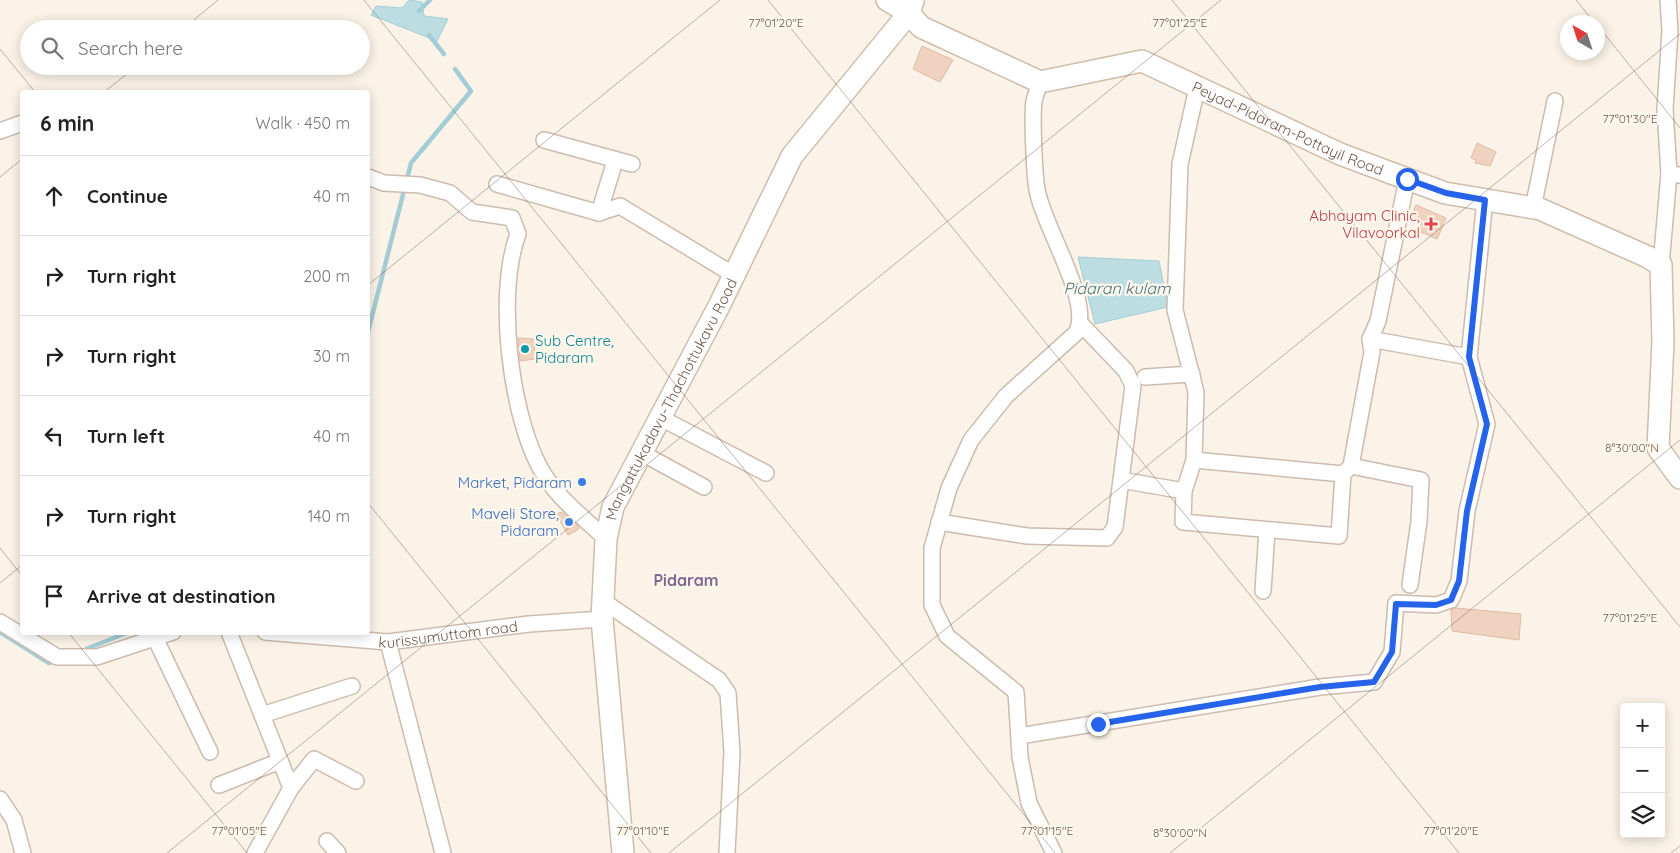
<!DOCTYPE html>
<html lang="en">
<head>
<meta charset="utf-8">
<style>
  :root { --surface:#fff; --page:#f2f2f2; --text:#222; --muted:#767676; --line:#e0e0e0 }
  body { margin:0; font-family:Quicksand,sans-serif; background:var(--page); color:var(--text) }
  .controls { position:absolute; right:15px; bottom:15px; display:grid; overflow:hidden; border-radius:5px; box-shadow:0 2px 12px #0003 }
  .controls button { width:45px; height:45px; display:grid; place-items:center; padding:0; border:0; border-bottom:1px solid var(--line); background:var(--surface); color:var(--text); font:25px sans-serif }
  .compass { position:absolute; left:1560px; top:15px; width:45px; height:45px; border-radius:50%; background:var(--surface); box-shadow:0 2px 12px #0003; rotate:321deg }
  .stop { position:absolute; width:15px; height:15px; margin:-11px; border:4px solid #2563eb; border-radius:50%; background:#fff }
  .stop.end { background:#2563eb; border-color:#fff; box-shadow:0 1px 5px #0008 }
  .list { margin:0; padding:0; list-style:none }
  h2 { display:flex; justify-content:space-between; align-items:center; height:65px; margin:0; padding:0 20px; font-size:21px }
  h2 small { font-size:16px; font-weight:400; color:var(--muted) }
  .list li { display:grid; grid-template-columns:32px 1fr auto; gap:15px; align-items:center; box-sizing:border-box; height:80px; padding:0 20px; border-top:1px solid var(--line) }
  .list b { display:block; font-size:19px; white-space:nowrap }
  .list em { font-size:16px; font-style:normal; color:var(--muted) }
  .icon { flex:none; width:28px; height:28px; fill:none; stroke:currentColor; stroke-width:2; stroke-linecap:round; stroke-linejoin:round }
  .map { position:relative; flex:none; width:1680px; height:853px; overflow:hidden }
  .search { position:absolute; background:var(--surface); box-shadow:0 2px 12px #0003; left:20px; top:20px; width:350px; height:55px; display:flex; align-items:center; gap:12px; box-sizing:border-box; padding:0 18px; border-radius:28px; color:var(--muted); font-size:19px }
  .panel { position:absolute; background:var(--surface); box-shadow:0 2px 12px #0003; left:20px; top:90px; width:350px; height:545px; border-radius:5px }
  .map>svg:first-child { display:block }
</style>
</head>
<body>
<div class="map">
<svg width="1680" height="853" viewBox="0 0 1680 853">
  <rect width="100%" height="100%" fill="#fbf3e7"/>
  <g fill="#bcdee3" stroke="#a3cdd5">
    <path d="M409,0L422,2L424,16L448,19L437,41L371,15L376,6L402,8Z"/>
    <path d="M1078,257L1159,261L1168,307L1095,324Z"/>
  </g>
  <g fill="none" stroke-linecap="round" stroke-linejoin="round">
    <g stroke="#a3cdd5" stroke-width="4.5">
      <path d="M419,11L430,0"/>
      <path d="M429,35L444,54"/>
      <path d="M368,332L411,163L471,91L455,69"/>
      <path d="M0,632L49,663"/>
      <path d="M86,649L129,632"/>
    </g>
  </g>
  <g fill="#efd3c0" stroke="#e0baa2">
    <path d="M922,46L953,60L940,82L913,69Z"/>
    <path d="M1477,143L1496,152L1490,166L1475,163L1476,160L1471,158Z"/>
    <path d="M1416,205L1446,218L1437,239L1416,230L1421,219L1412,215Z"/>
    <path d="M518,338L533,339L536,359L520,361Z"/>
    <path d="M562,512L578,526L579,529L568,535L556,514Z"/>
    <path d="M1456,608L1521,614L1519,640L1452,631L1451,610Z"/>
  </g>
  <g fill="none" stroke-linecap="round" stroke-linejoin="round">
    <g stroke="#ccbbae" stroke-width="18">
      <g id="street">
        <path d="M1668,0L1670,31L1665,109L1669,174"/>
        <path d="M1040,82C1038,88 1036,94 1034,101C1032,115 1034,173 1037,189C1042,225 1094,303 1076,333L1006,396L971,440L949,488L932,548V605L947,636L1016,692L1020,757L1029,803L1054,853"/>
        <path d="M1197,88L1180,164L1175,310L1196,392L1194,460L1343,474L1351,466L1372,352L1370,339L1378,321L1407,179"/>
        <path d="M0,131L22,123"/>
        <path d="M544,140L632,164"/>
        <path d="M368,177L384,183L420,185L450,193L472,212L512,218L518,234C496,293 510,410 539,466C556,498 581,515 606,539"/>
        <path d="M497,184L599,213L620,206L734,275"/>
        <path d="M1533,208L1555,101"/>
        <path d="M599,213L615,161"/>
        <path d="M1661,265L1669,174L1680,175"/>
        <path d="M1370,339L1469,357"/>
        <path d="M1145,377L1192,374"/>
        <path d="M659,417L766,473"/>
        <path d="M640,452L704,487"/>
        <path d="M1194,460L1184,491L1183,522L1339,536L1343,474"/>
        <path d="M1351,466L1421,480L1419,521L1410,585"/>
        <path d="M1121,480L1184,491"/>
        <path d="M939,522L1027,536L1107,538L1115,527L1133,386L1126,371L1081,324"/>
        <path d="M1263,591L1267,530"/>
        <path d="M603,601L719,680L728,693L732,752L727,853"/>
        <path d="M0,622L57,657H97L173,632"/>
        <path d="M229,632L291,788"/>
        <path id="s1" d="M265,632L388,642L529,624L602,619"/>
        <path d="M155,638L210,752"/>
        <path d="M388,642L443,853"/>
        <path d="M262,715L352,686"/>
        <path d="M1019,736L1320,687L1374,682L1392,652L1396,603L1436,605L1451,600L1459,581L1467,511L1487,424L1469,357L1485,200"/>
        <path d="M219,785L280,761"/>
        <path d="M0,799L14,820L23,853"/>
        <path d="M327,841L338,853"/>
        <path d="M255,853L291,788L314,759L356,781"/>
      </g>
    </g>
    <g stroke="#cfbcab" stroke-width="24">
      <g id="secondary">
        <path id="s2" d="M887,0L909,13L921,27L1040,82L1142,61L1340,154L1445,193L1540,209L1648,257L1661,265L1663,342L1658,448L1680,478"/>
        <path id="s3" d="M623,853L602,619L606,539L613,507L719,306L792,156L909,13L913,1"/>
      </g>
    </g>
    <use href="#street" stroke="#fff" stroke-width="15"/>
    <use href="#secondary" stroke="#fff" stroke-width="21"/>
  </g>
  <g fill="none" stroke-linecap="round" stroke-linejoin="round">
    <path stroke="#2563eb" stroke-width="6" d="M1098,724L1320,687L1374,682L1392,652L1396,604L1436,605L1451,600L1459,581L1467,511L1487,424L1469,357L1485,200L1446,193L1407,179"/>
  </g>
  <path fill="none" stroke="#735b4d" stroke-width="1" stroke-opacity="0.45" d="M364,0L1055,853M768,0L1459,853M1172,0L1680,627M1576,0L1594,22M1598,26L1680,128M183,29L218,0M0,49L35,92M104,92L137,66M0,177L22,159M368,285L720,0M368,503L651,853M0,548L22,576M0,583L22,565M68,632L247,853M167,853L1221,0M669,853L1680,34M1170,853L1680,440M1671,853L1680,846"/>
  <path fill="#e0444e" stroke="#fef7ed" stroke-width="2" d="M1428.5 216.5h5v5h5v5h-5v5h-5v-5h-5v-5h5z"/>
  <circle fill="#0f9aa8" stroke="#fef7ed" stroke-width="2" cx="525" cy="349" r="5"/>
  <g fill="#3f7fe0" stroke="#fef7ed" stroke-width="2">
    <circle cx="582" cy="482" r="5"/>
    <circle cx="569" cy="522" r="5"/>
  </g>
  <g text-anchor="middle" dominant-baseline="central" stroke-width="4.5" stroke-linejoin="round" paint-order="stroke">
    <g font-size="15" fill="#735b4d" stroke="#fef7ed">
      <text stroke="none"><textPath href="#s2" startOffset="440">Peyad-Pidaram-Pottayil Road</textPath></text>
      <text stroke="none"><textPath href="#s3" startOffset="470">Mangattukadavu-Thachottukavu Road</textPath></text>
      <text stroke="none"><textPath href="#s1" startOffset="184">kurissumuttom road</textPath></text>
    </g>
    <g font-size="15" fill="#be3a42" stroke="#fef7ed" text-anchor="end">
      <text x="1420" y="215">Abhayam Clinic,<tspan x="1420" dy="17">Vilavoorkal</tspan></text>
    </g>
    <g font-size="15" fill="#0d838f" stroke="#fef7ed" text-anchor="start">
      <text x="535" y="340">Sub Centre,<tspan x="535" dy="17">Pidaram</tspan></text>
    </g>
    <g font-size="15" fill="#366cbe" stroke="#fef7ed" text-anchor="end">
      <text x="572" y="482">Market, Pidaram</text>
      <text x="559" y="513">Maveli Store,<tspan x="559" dy="17">Pidaram</tspan></text>
    </g>
    <g font-size="16" font-style="italic" fill="#45747e" stroke="#fef7ed">
      <text x="1117" y="288">Pidaran kulam</text>
    </g>
    <g font-size="16" font-weight="bold" fill="#81658f" stroke="#fef7ed">
      <text x="686" y="580">Pidaram</text>
    </g>
  </g>
  <g font-size="12" text-anchor="middle" fill="#735b4d" stroke="#fef7ed" stroke-width="4.5" stroke-linejoin="round" paint-order="stroke">
    <text x="776" y="27">77°01'20"E</text>
    <text x="1180" y="27">77°01'25"E</text>
    <text x="1630" y="123">77°01'30"E</text>
    <text x="1632" y="452">8°30'00"N</text>
    <text x="1630" y="622">77°01'25"E</text>
    <text x="239" y="835">77°01'05"E</text>
    <text x="643" y="835">77°01'10"E</text>
    <text x="1047" y="835">77°01'15"E</text>
    <text x="1451" y="835">77°01'20"E</text>
    <text x="1180" y="837">8°30'00"N</text>
  </g>
</svg>
<div class="controls">
<button>+</button>
<button>−</button>
<button><svg class="icon" aria-label="layers" viewBox="0 0 24 24"><path d="M12 4l9 5-9 5-9-5zM3 14l9 5 9-5"/></svg></button>
</div>
<svg class="compass" viewBox="-18 -18 36 36"><path d="M0-13l5 13h-10z" fill="#e53935"/><path d="M0 13l5-13h-10z" fill="#767676"/></svg>
<div class="stop" style="left:1407px;top:179px"></div>
<div class="stop end" style="left:1098px;top:724px"></div>
<div class="search"><svg class="icon" aria-label="search" viewBox="0 0 24 24"><circle cx="10" cy="10" r="6"/><path d="M15 15l6 6"/></svg>Search here</div>
<section class="panel">
<h2>6 min<small>Walk · 450 m</small></h2>
<ul class="list">
<li><svg class="icon" aria-label="ahead" viewBox="0 0 24 24"><path d="M12 20V5M6 11l6-6 6 6"/></svg><div><b>Continue</b></div><em>40 m</em></li>
<li><svg class="icon" aria-label="right" viewBox="0 0 24 24"><path d="M7 20v-9h11M14 6l5 5-5 5"/></svg><div><b>Turn right</b></div><em>200 m</em></li>
<li><svg class="icon" aria-label="right" viewBox="0 0 24 24"><path d="M7 20v-9h11M14 6l5 5-5 5"/></svg><div><b>Turn right</b></div><em>30 m</em></li>
<li><svg class="icon" aria-label="left" viewBox="0 0 24 24"><path d="M17 20v-9H6M10 6l-5 5 5 5"/></svg><div><b>Turn left</b></div><em>40 m</em></li>
<li><svg class="icon" aria-label="right" viewBox="0 0 24 24"><path d="M7 20v-9h11M14 6l5 5-5 5"/></svg><div><b>Turn right</b></div><em>140 m</em></li>
<li><svg class="icon" aria-label="arrive" viewBox="0 0 24 24"><path d="M6 21V4h12l-3 4 3 4H6"/></svg><div><b>Arrive at destination</b></div></li>
</ul>
</section>
</div>
</body>
</html>
